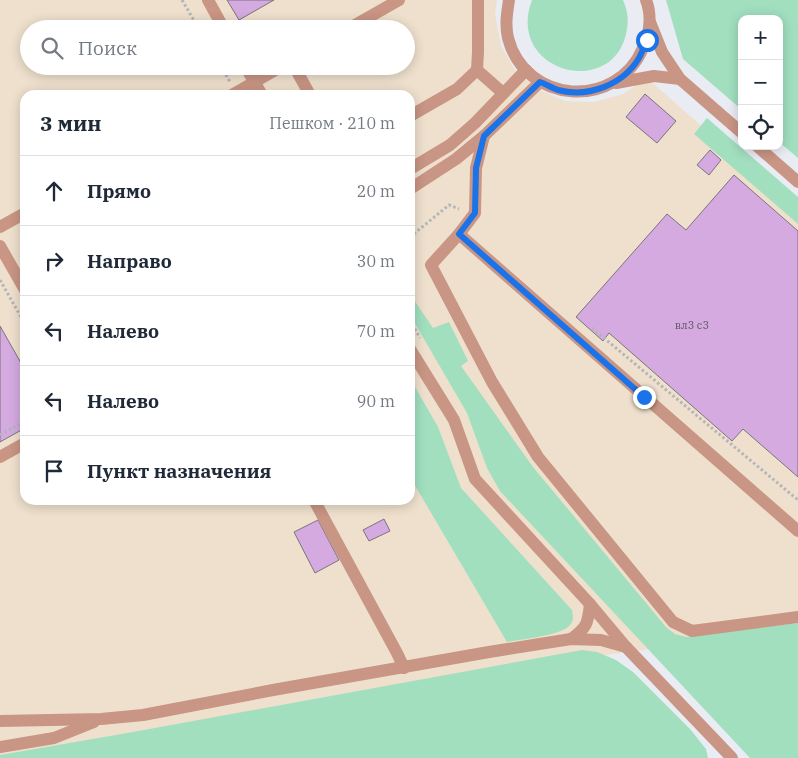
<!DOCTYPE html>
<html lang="ru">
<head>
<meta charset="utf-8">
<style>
  :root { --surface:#fff; --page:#f6f6f7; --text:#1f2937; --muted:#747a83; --line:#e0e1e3 }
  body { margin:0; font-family:"IBM Plex Serif",serif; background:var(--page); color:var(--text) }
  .controls { position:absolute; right:15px; top:15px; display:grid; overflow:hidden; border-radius:10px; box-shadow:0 2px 12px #0003 }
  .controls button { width:45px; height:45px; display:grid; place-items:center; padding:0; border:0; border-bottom:1px solid var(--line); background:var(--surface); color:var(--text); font:25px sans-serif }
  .stop { position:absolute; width:15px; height:15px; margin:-11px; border:4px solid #1a73e8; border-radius:50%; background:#fff }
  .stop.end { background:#1a73e8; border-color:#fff; box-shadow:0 1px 5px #0008 }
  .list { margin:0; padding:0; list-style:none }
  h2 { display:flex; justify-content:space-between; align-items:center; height:65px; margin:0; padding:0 20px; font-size:21px }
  h2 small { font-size:16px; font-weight:400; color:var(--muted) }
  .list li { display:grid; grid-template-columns:32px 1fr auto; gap:15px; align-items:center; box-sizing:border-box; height:70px; padding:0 20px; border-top:1px solid var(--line) }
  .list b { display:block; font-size:19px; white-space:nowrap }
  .list em { font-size:16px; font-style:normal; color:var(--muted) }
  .icon { flex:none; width:28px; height:28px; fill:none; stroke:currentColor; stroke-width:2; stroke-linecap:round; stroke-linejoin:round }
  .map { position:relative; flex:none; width:798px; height:758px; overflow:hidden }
  .search { position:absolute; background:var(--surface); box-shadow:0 2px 12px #0003; left:20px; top:20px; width:395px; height:55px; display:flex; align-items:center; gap:12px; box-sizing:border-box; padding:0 18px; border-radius:28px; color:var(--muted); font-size:19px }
  .panel { position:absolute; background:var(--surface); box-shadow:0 2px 12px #0003; left:20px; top:90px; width:395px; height:415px; border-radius:15px }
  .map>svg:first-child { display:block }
</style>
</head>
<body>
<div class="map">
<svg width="798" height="758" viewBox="0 0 798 758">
  <rect width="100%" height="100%" fill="#eaecf3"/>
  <path fill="#efe0cd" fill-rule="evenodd" d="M0,0H497L495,14L501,46L515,70L536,88L565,101L594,102L623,94L647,78L798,211V629L518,667L0,758ZM29,29H406V66H29ZM25,95H410V500H25Z"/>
  <g fill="#a1dfbf">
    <path d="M532,0H623C628,11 629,22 626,34C611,100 505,71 532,0Z"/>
    <path d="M666,0H798V158L779,142V19H742V110L683,59Z"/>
    <path d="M707,118L798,197V224L694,134Z"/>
    <path d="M410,294L433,328L449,322L468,361L461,366L533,467L666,627L675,634L687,637L798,623V758H750L500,491L487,468L467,413L410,315Z"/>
    <path d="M410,378L438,427L461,488L572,610C573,616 574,621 570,625C561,636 522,639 507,642L410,477Z"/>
    <path d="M582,650L597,652L616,660L633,672L690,729L706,749L708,758H0V755L133,732Z"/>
  </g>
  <g fill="#d4aae1" stroke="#79757a">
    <path d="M227,0H274L239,20Z"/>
    <path d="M645,94L676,121L657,143L626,117Z"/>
    <path d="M710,150L721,160L709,175L697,165Z"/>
    <path d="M734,175L798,231V477L743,429L732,441L609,333L603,341L576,317L667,214L686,230Z"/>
    <path d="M0,326L25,370V428L0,442Z"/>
    <path d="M384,519L390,531L369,541L363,530Z"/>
    <path d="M318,520L339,560L315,573L294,532Z"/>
  </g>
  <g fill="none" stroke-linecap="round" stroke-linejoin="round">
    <g stroke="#b3b5ba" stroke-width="3" stroke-dasharray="2.5 2.5" stroke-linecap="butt">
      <path d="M182,0L199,29"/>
      <path d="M221,66L230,82"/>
      <path d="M410,237L449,205L459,209"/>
      <path d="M0,280L25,324"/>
      <path d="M410,320L420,338"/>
      <path d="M592,328L798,500"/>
      <path d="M0,435L25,421"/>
    </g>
    <g stroke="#c99584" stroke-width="12">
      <path d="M208,0L224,29"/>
      <path d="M509,0C507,13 505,25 508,38C525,104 616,111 643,48C650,33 652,15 646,0"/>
      <path d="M650,22L662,52L680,79L742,133"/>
      <path d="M348,29L399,0"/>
      <path d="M245,66L262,95"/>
      <path d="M294,66L310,95"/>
      <path d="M477,70L503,93"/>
      <path d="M616,83L654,76L680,79"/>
      <path d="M232,95L282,66"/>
      <path d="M410,116L457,89L477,70L478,52V0"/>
      <path d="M484,136L476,168L475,213L459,234L798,531"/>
      <path d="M757,146L798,182"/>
      <path d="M410,169L450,145L475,123L526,70"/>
      <path d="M410,189L456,159L484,136L540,82"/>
      <path d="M0,227L25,213"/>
      <path d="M459,234L431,265L492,382L538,457L673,622L692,631L798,617"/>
      <path d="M0,246L25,290"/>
      <path d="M410,349L454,420L475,479L590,604L626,647L732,758"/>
      <path d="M0,457L25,443"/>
      <path d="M314,500L397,653L404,668"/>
      <path d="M571,639C587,628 588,623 590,604"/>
      <path d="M0,721L101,719L143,715L273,690L489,652L571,639L601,640L626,647"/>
      <path d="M0,747L54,738L94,722"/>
    </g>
  </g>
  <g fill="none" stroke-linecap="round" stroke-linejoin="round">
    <path stroke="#1a73e8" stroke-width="6" d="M644,397L459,234L475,213L476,168L484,136L540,82C546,84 552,88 558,90C588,98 623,85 639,58C642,53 644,46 647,40"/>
  </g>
  <g text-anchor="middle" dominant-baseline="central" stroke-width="4" stroke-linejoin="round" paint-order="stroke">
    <g font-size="11" fill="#615767">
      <text x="692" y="325">вл3 с3</text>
    </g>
  </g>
</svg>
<div class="controls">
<button>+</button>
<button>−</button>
<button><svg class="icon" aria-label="locate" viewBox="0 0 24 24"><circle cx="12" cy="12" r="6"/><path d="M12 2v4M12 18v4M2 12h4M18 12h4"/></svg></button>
</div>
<div class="stop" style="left:647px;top:40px"></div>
<div class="stop end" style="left:644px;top:397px"></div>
<div class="search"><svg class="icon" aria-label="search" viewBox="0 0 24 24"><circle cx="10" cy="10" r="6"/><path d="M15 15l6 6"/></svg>Поиск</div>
<section class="panel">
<h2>3 мин<small>Пешком · 210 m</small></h2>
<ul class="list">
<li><svg class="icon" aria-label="ahead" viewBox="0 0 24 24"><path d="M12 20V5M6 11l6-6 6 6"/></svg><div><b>Прямо</b></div><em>20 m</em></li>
<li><svg class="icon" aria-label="right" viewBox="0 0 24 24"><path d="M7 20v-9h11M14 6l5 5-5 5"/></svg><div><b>Направо</b></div><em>30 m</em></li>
<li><svg class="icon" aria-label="left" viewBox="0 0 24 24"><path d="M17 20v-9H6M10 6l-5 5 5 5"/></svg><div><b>Налево</b></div><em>70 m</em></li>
<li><svg class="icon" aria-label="left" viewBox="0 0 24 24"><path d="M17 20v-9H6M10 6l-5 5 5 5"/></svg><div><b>Налево</b></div><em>90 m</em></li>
<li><svg class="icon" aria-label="arrive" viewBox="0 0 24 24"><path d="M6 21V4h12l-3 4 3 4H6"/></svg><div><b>Пункт назначения</b></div></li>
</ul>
</section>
</div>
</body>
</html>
